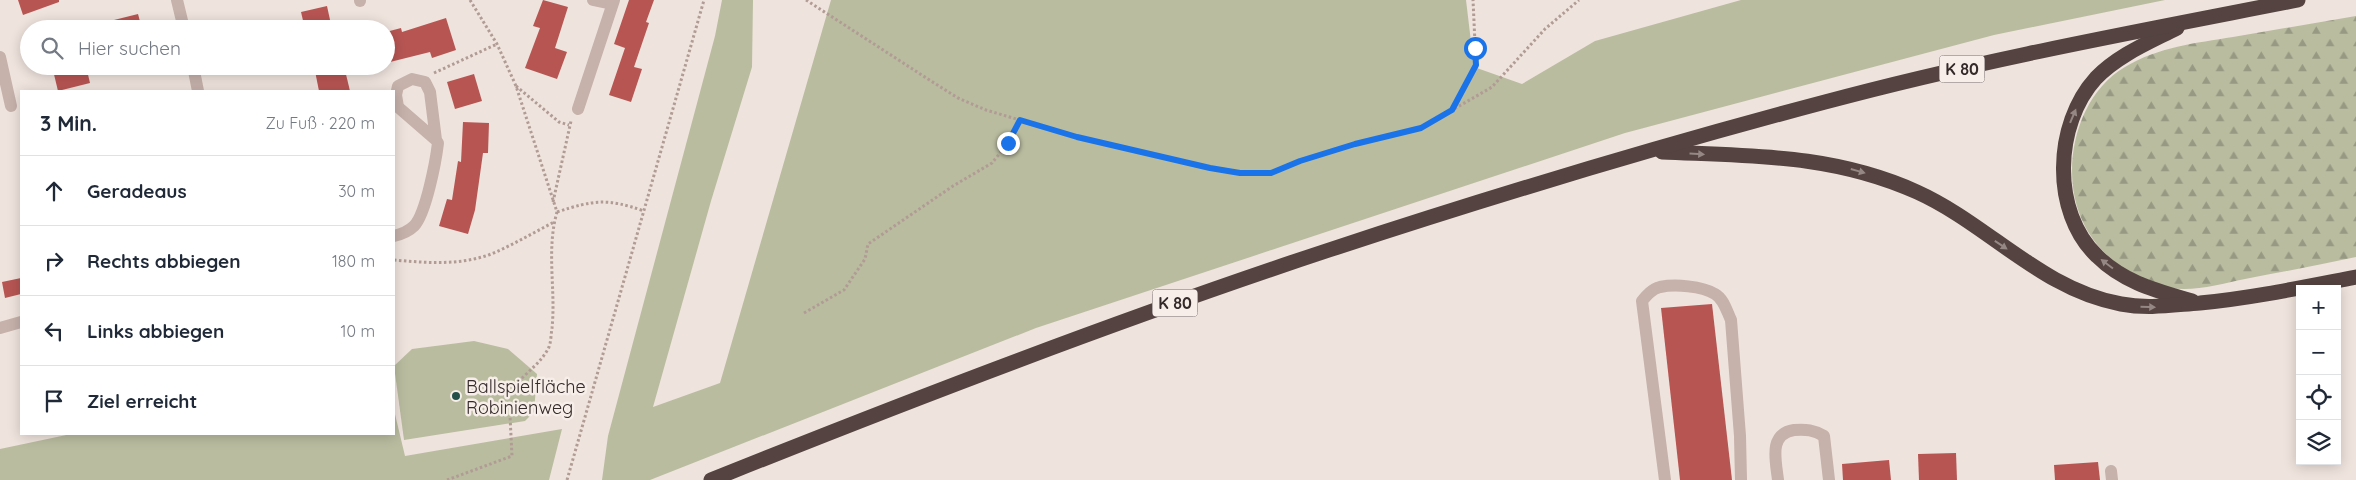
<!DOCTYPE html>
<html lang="de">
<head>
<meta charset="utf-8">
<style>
  :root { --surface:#fff; --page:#f2f2f3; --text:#1f2937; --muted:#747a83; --line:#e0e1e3 }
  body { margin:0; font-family:Quicksand,sans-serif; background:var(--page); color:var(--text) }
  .controls { position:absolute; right:15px; bottom:15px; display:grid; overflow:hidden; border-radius:0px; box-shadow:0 2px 12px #0003 }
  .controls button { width:45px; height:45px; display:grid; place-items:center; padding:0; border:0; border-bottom:1px solid var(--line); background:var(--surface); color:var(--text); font:25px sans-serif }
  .stop { position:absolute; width:15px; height:15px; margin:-11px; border:4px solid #1a73e8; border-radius:50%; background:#fff }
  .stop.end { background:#1a73e8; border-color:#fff; box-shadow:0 1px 5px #0008 }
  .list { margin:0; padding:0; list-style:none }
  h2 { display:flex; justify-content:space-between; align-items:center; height:65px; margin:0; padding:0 20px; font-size:21px }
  h2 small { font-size:16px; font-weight:400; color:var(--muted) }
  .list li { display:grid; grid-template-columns:32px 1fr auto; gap:15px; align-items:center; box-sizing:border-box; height:70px; padding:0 20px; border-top:1px solid var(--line) }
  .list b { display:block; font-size:19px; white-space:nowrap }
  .list em { font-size:16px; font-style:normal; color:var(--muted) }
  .icon { flex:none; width:28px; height:28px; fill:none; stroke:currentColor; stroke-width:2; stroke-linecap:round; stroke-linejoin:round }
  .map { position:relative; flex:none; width:2356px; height:480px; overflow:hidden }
  .search { position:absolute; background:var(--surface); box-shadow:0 2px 12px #0003; left:20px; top:20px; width:375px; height:55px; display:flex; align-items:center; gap:12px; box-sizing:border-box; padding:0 18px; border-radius:28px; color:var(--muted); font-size:19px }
  .panel { position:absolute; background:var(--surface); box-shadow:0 2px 12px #0003; left:20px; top:90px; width:375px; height:345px; border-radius:0px }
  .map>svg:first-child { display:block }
</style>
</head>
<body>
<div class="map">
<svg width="2356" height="480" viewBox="0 0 2356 480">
  <defs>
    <pattern id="forest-firs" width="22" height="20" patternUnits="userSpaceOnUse" patternTransform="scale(1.25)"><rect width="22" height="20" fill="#b9bc9f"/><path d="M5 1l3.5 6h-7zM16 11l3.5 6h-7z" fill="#979982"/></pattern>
  </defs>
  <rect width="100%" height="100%" fill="#efe3dd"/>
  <g fill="#b9bc9f">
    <path d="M722,0H753L752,67L711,201L653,407L720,383L831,0H1466L1474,67L1522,84L1595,41L1741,0H2165L1994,35L1625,133L1036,328L650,480H602L608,436L715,36Z"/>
    <path d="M474,341L508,349L537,374L534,412L525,421L404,440L394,366L412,349Z"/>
    <path d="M394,410L405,456L562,429L549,480H0V449L71,434H394Z"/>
  </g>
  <path fill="url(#forest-firs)" d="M2356,16V257C2319,265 2282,272 2245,279C2221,284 2194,292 2170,288C2135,282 2098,255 2083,222C2059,172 2075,96 2125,67C2158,47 2196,43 2233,37C2274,30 2315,23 2356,16Z"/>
  <g fill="#b75553">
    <path d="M18,0H59V2L23,15Z"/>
    <path d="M543,0L568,7L555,48L567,52L557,79L525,68L540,28L533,26Z"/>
    <path d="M629,0H654L646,22L649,23L634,67L642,69L631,102L609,95L625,48L614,44Z"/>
    <path d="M327,6L332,29H305L301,12Z"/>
    <path d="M138,14L142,29H99L98,24Z"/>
    <path d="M446,18L456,50L432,58L430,52L386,63V32L401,28L402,32Z"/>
    <path d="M52,66H86L90,83L58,91Z"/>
    <path d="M314,66H344L350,91H319Z"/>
    <path d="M474,74L482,101L455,109L447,82Z"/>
    <path d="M463,122L489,123L488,153H483L475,210L468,234L439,226L447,199L452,200L458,161L461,162Z"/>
    <path d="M21,278V294L5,298L2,282Z"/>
    <path d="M1712,304L1732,480H1680L1661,308Z"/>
    <path d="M1956,453L1957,480H1919L1918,454Z"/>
    <path d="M1889,460L1891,480H1843L1842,464Z"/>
    <path d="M2098,462L2100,480H2055L2054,465Z"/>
  </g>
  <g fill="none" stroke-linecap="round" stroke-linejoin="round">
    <g stroke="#b19b95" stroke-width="3" stroke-dasharray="2.5 2.5" stroke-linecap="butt">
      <path d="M470,0L497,44L516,86L557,212C546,250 556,290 552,328C551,334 551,342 549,347C543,360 530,370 521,379"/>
      <path d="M806,0L931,81L958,98L986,110L1077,137L1210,169L1240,173H1271L1300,161L1355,144L1421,128L1492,87L1545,29L1579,0"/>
      <path d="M434,73L497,44"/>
      <path d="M516,86L559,122L569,125"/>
      <path d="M1452,110L1476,65L1473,0"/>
      <path d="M553,202L571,121"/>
      <path d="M557,212C594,200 607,198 644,211"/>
      <path d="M394,260C428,263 464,266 496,252C516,243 535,232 554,222"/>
      <path d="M804,313L844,290L865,259L868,244L953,186L992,163L1008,143L1020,120"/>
      <path d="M447,480L512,456L510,416"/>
      <path d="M567,480L704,0"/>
    </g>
    <g stroke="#c6b1ab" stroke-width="12">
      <path d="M177,0L184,29"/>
      <path d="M360,0V1"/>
      <path d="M593,0L612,4"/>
      <path d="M0,57L11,106"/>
      <path d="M193,66L198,91"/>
      <path d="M578,109L614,0"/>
      <path d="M394,236C402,234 408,232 414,226C426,214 436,160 438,143L436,140L430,92L425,82L412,79L398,86L396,95L398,107L436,140"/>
      <path d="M0,328L21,322"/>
      <path d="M2111,471L2112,480"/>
      <path d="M1665,480L1642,301C1647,295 1652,289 1660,287C1675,284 1702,286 1715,294C1724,299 1727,312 1731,320L1740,436L1741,480"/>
      <path d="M1778,480C1776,461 1768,434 1794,430C1806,429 1814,430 1824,436L1829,480"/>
    </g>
    <g stroke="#544341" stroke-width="15">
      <path d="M2177,28C2150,42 2118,55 2096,78C2054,124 2051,212 2097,256C2124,283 2158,291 2192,301"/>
      <path d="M1662,152C1752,156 1833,154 1917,192C1988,224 2042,290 2121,304C2148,309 2172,305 2200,303C2252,298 2304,287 2356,277"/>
      <path d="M711,480C915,398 1120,319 1329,250C1493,196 1659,146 1825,102C1981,60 2140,31 2298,0"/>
    </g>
  </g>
  <defs><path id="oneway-solid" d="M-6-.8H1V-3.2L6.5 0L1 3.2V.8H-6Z" transform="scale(1.25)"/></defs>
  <g fill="#958784">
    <use href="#oneway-solid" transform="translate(2073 116) rotate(-67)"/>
    <use href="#oneway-solid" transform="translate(1697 154) rotate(3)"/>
    <use href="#oneway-solid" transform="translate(1858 171) rotate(16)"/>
    <use href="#oneway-solid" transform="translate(2001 245) rotate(34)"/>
    <use href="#oneway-solid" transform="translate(2107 264) rotate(-143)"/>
    <use href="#oneway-solid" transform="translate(2148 307) rotate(1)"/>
  </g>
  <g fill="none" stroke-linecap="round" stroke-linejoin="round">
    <path stroke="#1a73e8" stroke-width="6" d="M1008,143L1020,120L1077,137L1210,168L1240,173H1271L1300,161L1355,144L1421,128L1452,110L1476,65L1475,48"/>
  </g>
  <circle fill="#23514a" stroke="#f7eee9" stroke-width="2" cx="456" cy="396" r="5"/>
  <g text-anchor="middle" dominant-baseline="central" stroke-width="5" stroke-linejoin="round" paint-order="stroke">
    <g fill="#f7eee9" stroke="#6e6563" stroke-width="1">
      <rect x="1939.5" y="55.5" width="45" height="27" rx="4"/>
      <rect x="1152.5" y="289.5" width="45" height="27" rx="4"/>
    </g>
    <g font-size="16" font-weight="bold" fill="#342a29">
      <text x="1962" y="69">K 80</text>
      <text x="1175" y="303">K 80</text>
    </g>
    <g font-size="18" fill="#342a29" stroke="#f7eee9" text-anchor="start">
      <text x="466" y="386">Ballspielfläche<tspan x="466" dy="21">Robinienweg</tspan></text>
    </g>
  </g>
</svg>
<div class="controls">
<button>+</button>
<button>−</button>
<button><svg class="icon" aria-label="locate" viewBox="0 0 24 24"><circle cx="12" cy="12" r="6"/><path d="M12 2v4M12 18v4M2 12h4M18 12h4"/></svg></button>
<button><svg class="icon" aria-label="layers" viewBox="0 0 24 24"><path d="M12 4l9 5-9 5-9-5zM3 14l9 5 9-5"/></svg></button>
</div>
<div class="stop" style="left:1475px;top:48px"></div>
<div class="stop end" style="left:1008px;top:143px"></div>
<div class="search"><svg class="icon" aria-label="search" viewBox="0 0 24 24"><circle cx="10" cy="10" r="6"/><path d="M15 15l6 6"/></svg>Hier suchen</div>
<section class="panel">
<h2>3 Min.<small>Zu Fuß · 220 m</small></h2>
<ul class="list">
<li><svg class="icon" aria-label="ahead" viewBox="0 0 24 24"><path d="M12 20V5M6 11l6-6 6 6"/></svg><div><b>Geradeaus</b></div><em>30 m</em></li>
<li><svg class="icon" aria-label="right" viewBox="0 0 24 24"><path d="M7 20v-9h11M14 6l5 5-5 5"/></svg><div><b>Rechts abbiegen</b></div><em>180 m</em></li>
<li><svg class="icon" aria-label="left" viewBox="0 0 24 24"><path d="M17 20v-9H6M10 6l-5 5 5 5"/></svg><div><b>Links abbiegen</b></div><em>10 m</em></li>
<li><svg class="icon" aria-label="arrive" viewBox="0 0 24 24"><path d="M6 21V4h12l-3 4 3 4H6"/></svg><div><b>Ziel erreicht</b></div></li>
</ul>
</section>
</div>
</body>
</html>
